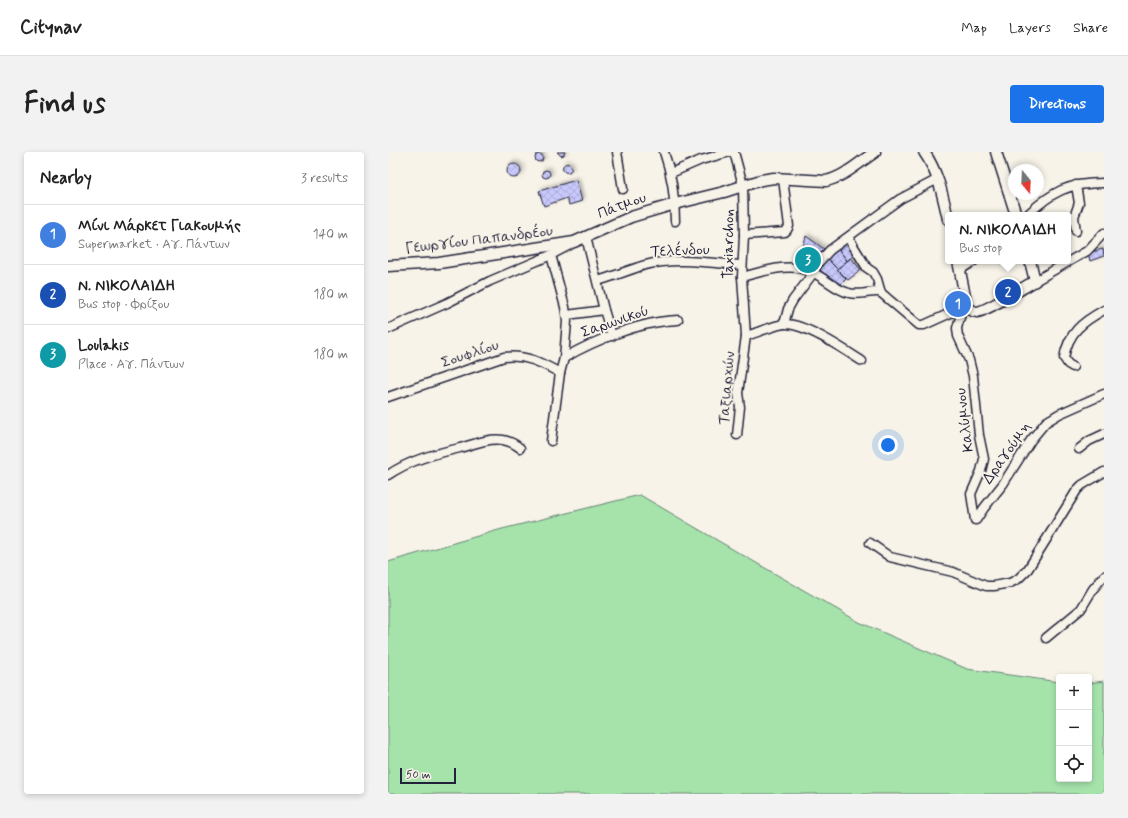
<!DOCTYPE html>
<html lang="en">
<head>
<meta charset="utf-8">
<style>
  :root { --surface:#fff; --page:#f2f2f2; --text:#222; --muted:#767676; --line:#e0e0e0; --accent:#1a73e8 }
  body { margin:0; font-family:Mynerve,sans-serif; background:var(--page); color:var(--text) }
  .controls { position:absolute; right:12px; bottom:12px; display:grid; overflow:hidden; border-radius:4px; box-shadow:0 2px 6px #0003 }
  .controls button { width:36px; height:36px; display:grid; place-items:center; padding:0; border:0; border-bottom:1px solid var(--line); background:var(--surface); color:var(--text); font:20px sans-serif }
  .compass { position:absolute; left:620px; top:12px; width:36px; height:36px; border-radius:50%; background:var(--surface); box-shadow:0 2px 6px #0003; rotate:162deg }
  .scale { position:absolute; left:12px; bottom:10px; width:56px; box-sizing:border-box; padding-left:4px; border:2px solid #22223b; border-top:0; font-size:11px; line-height:14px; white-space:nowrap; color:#22223b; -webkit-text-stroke:3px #f7f3e8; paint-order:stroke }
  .you { position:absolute; left:500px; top:293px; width:14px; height:14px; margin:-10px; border:3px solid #fff; border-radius:50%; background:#1a73e8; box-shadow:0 0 0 6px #1a73e833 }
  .badge { display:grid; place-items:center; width:26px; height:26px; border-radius:50%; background:var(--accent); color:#fff; font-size:13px; font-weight:700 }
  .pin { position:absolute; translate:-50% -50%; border:2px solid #fff; box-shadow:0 1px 4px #0006 }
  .popup { position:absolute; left:557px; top:60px; width:126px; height:52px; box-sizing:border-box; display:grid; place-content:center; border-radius:4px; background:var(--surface); filter:drop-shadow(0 1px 3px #0005); font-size:13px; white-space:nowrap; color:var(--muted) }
  .popup b { font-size:15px; color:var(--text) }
  .popup::after { content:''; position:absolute; left:50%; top:100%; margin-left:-8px; border:8px solid transparent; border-top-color:var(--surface) }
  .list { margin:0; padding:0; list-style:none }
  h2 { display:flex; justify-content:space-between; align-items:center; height:52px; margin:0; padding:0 16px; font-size:17px }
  h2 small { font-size:13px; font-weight:400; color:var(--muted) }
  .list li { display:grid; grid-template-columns:26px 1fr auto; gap:12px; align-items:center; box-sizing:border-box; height:60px; padding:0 16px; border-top:1px solid var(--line) }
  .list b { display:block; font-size:15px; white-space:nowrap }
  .list p { margin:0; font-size:13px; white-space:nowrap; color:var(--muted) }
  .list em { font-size:13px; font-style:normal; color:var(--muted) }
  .icon { flex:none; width:22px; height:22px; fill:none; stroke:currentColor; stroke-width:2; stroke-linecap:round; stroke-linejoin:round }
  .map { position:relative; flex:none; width:716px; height:642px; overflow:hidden; border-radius:4px }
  header { display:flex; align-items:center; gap:24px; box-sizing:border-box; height:56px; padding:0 20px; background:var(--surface); border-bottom:1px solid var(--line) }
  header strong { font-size:19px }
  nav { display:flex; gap:22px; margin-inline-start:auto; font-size:14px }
  .intro { display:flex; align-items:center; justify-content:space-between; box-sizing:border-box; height:96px; padding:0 24px }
  h1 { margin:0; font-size:28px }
  .button { padding:10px 18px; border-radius:4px; background:var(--accent); color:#fff; font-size:14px; font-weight:700 }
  main { display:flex; gap:24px; padding:0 24px }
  aside { flex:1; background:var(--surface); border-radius:4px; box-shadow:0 2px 6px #0003 }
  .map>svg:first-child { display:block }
</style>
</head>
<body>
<header>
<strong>Citynav</strong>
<nav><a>Map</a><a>Layers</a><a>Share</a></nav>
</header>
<div class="intro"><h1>Find us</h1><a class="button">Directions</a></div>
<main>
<aside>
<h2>Nearby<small>3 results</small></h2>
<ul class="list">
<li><span class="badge" style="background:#3f7fe0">1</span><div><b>Μίνι Μάρκετ Γιακουμής</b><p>Supermarket · Αγ. Πάντων</p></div><em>140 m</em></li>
<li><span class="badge" style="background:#1a4fb4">2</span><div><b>Ν. ΝΙΚΟΛΑΙΔΗ</b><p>Bus stop · Φρίξου</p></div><em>180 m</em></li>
<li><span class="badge" style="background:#0f9aa8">3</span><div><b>Loulakis</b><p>Place · Αγ. Πάντων</p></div><em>180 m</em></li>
</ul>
</aside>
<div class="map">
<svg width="716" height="642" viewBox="0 0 716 642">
  <defs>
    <pattern id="building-cross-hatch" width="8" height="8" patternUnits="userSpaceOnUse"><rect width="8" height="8" fill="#c8c9fb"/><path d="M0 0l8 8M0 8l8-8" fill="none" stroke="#acacd8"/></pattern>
    <filter id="shadow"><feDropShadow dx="2.5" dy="-2.5" stdDeviation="2" flood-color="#0004"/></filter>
  </defs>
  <rect width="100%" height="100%" fill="#f7f3e8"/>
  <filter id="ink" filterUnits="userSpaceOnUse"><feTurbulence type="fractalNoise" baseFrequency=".025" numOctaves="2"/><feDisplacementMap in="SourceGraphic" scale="8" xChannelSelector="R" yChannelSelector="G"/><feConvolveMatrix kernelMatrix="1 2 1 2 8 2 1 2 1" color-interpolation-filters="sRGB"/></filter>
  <g filter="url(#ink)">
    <path fill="#a6e3ab" stroke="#648273" d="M252,343L351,401L471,470L579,517L671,530V627H701V531L716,529V642H0V410L114,377Z"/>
    <g fill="url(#building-cross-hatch)" stroke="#22223b" filter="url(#shadow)">
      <path d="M169,0H177L176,3L173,4Z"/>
      <circle cx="151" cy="6" r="4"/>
      <circle cx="179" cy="16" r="4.5"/>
      <circle cx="126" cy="19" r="7"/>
      <circle cx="158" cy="22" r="4"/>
      <path d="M188,28L194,49L181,53L179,46L156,54L151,39Z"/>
      <path d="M418,84L436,97L428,106L414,99Z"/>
      <path d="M458,90L466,104L459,109L449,95Z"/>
      <path d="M449,95L459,109L449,117L438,105Z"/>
      <path d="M715,97L716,104L702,109L700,101Z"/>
      <path d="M416,100L428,106L423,115L412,111Z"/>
      <path d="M438,105L458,127L452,133L430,119Z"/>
      <path d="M463,106L473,118L460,128L449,117Z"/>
    </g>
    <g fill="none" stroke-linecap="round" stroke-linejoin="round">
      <g stroke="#22223b" stroke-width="11">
        <g id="minor">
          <path d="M229,0L235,37"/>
          <path d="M276,0C284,23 287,45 287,69"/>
          <path d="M346,0L355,33L356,83L354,125L358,184L350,241L352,255L349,283"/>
          <path d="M283,21L313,8L342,0"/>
          <path d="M688,33L691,51L686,65L688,79"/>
          <path d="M639,63C665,39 680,31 716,31"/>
          <path d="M356,83L397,80L399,78L401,74L395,27"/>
          <path d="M198,85L216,158L224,184"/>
          <path d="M461,85L466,95L479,116L485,120L489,127L493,141"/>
          <path d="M163,103L177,155L179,169L176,206L172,221L163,289"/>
          <path d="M572,118L586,109"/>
          <path d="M354,125C377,119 403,109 426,121C438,127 448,138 461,141C471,144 482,139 492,140L531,173H536L578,154"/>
          <path d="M210,129C226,124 241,118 257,113C288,105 323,111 353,113"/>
          <path d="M647,129L699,99L716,81"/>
          <path d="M575,155L569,176L570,184L581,208L585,224L591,283L596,307L593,319L583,342L587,368H588L596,356L615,332L643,288L658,270L671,262L716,242"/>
          <path d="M179,163L216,158"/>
          <path d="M396,172L400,157L405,148L426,120L430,111L442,98L512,47L550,27"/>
          <path d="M0,177L59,151L102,129L163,103L182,93"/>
          <path d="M358,184C368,181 387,173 396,172C417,171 457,198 474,209"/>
          <path d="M176,206C207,188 254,169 290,168"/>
          <path d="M685,215L680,212L676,206C680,181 694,170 716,158"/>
          <path d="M0,245L116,205C137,202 154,211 172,221"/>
          <path d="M691,297L701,289L716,282"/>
          <path d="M0,323C22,308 46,302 72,296C86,292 100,286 115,288C121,289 127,292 132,296"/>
          <path d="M482,391L502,405L565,420L598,434H606L622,431L630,427L640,417L689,338L694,333L716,320"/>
          <path d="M658,486L693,457L705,437L716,424"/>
        </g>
      </g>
      <g stroke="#22223b" stroke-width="13">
        <g id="tertiary">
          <path d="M536,0C550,20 555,44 560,67"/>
          <path d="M608,0L628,63"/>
          <path d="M570,109L579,154C582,157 584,160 589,160C599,159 636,135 647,129L642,109"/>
          <path d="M0,114L51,111L186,90L243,65L287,52L336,40L373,28L386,26L438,29C456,25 472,10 487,0"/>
        </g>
      </g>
      <use href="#minor" stroke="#f7f3e8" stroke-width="8"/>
      <use href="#tertiary" stroke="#f7f3e8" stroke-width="10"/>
    </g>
  </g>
  <g text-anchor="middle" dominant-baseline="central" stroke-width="4" stroke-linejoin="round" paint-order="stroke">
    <g font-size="15" fill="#22223b" stroke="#f7f3e8">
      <text transform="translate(234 54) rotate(-20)">Πάτμου</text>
      <text transform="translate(91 88) rotate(-7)">Γεωργίου Παπανδρέου</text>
      <text transform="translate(341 92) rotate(-89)">Taxiarchon</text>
      <text transform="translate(292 99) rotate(-2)">Τελένδου</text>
      <text transform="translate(227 170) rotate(-19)">Σαρωνικού</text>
      <text transform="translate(82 202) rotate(-18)">Σουφλίου</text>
      <text transform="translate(339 236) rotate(-85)">Ταξιαρχών</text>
      <text transform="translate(577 268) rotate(-97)">Καλύμνου</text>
      <text transform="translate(619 301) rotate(-55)">Δραγούμη</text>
    </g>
  </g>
</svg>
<div class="controls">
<button>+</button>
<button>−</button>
<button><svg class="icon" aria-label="locate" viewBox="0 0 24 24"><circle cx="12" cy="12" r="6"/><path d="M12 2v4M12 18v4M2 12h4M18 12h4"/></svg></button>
</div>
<svg class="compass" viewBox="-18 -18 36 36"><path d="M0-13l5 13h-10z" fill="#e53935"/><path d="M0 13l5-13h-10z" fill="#767676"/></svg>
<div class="scale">50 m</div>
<div class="you"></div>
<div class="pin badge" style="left:570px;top:152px;background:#3f7fe0">1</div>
<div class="pin badge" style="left:620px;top:140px;background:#1a4fb4">2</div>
<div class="popup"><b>Ν. ΝΙΚΟΛΑΙΔΗ</b>Bus stop</div>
<div class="pin badge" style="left:420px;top:108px;background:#0f9aa8">3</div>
</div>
</main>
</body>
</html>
